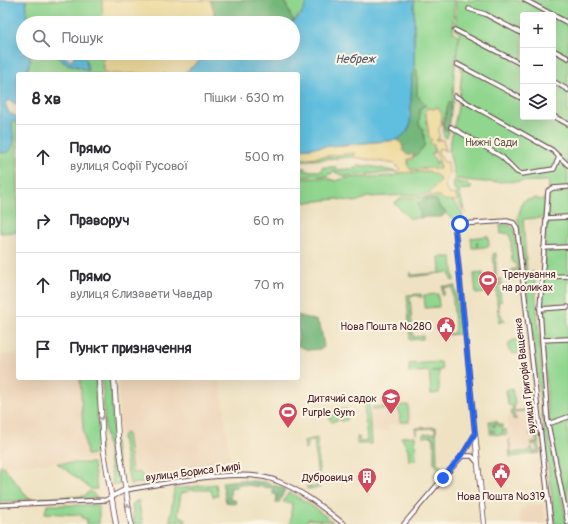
<!DOCTYPE html>
<html lang="uk">
<head>
<meta charset="utf-8">
<style>
  :root { --surface:#fff; --page:#f2f2f3; --text:#2b2b33; --muted:#7c7c81; --line:#e1e1e2 }
  body { margin:0; font-family:Pangolin,sans-serif; background:var(--page); color:var(--text) }
  .controls { position:absolute; right:12px; top:12px; display:grid; overflow:hidden; border-radius:4px; box-shadow:0 4px 16px #0002 }
  .controls button { width:36px; height:36px; display:grid; place-items:center; padding:0; border:0; border-bottom:1px solid var(--line); background:var(--surface); color:var(--text); font:20px sans-serif }
  .stop { position:absolute; width:12px; height:12px; margin:-9px; border:3px solid #2563eb; border-radius:50%; background:#fff }
  .stop.end { background:#2563eb; border-color:#fff; box-shadow:0 1px 4px #0008 }
  .list { margin:0; padding:0; list-style:none }
  h2 { display:flex; justify-content:space-between; align-items:center; height:52px; margin:0; padding:0 16px; font-size:17px }
  h2 small { font-size:13px; font-weight:400; color:var(--muted) }
  .list li { display:grid; grid-template-columns:26px 1fr auto; gap:12px; align-items:center; box-sizing:border-box; height:64px; padding:0 16px; border-top:1px solid var(--line) }
  .list b { display:block; font-size:15px; white-space:nowrap }
  .list p { margin:0; font-size:13px; white-space:nowrap; color:var(--muted) }
  .list em { font-size:13px; font-style:normal; color:var(--muted) }
  .icon { flex:none; width:22px; height:22px; fill:none; stroke:currentColor; stroke-width:2; stroke-linecap:round; stroke-linejoin:round }
  .map { position:relative; flex:none; width:568px; height:524px; overflow:hidden }
  .search { position:absolute; background:var(--surface); box-shadow:0 4px 16px #0002; left:16px; top:16px; width:284px; height:44px; display:flex; align-items:center; gap:10px; box-sizing:border-box; padding:0 14px; border-radius:22px; color:var(--muted); font-size:15px }
  .panel { position:absolute; background:var(--surface); box-shadow:0 4px 16px #0002; left:16px; top:72px; width:284px; height:308px; border-radius:4px }
  .map>svg:first-child { display:block }
</style>
</head>
<body>
<div class="map">
<svg width="568" height="524" viewBox="0 0 568 524">
  <rect width="100%" height="100%" fill="#fcf5e5"/>
  <filter id="ink" filterUnits="userSpaceOnUse"><feTurbulence type="fractalNoise" baseFrequency=".025" numOctaves="2"/><feDisplacementMap in="SourceGraphic" scale="8" xChannelSelector="R" yChannelSelector="G"/><feConvolveMatrix kernelMatrix="1 2 1 2 8 2 1 2 1" color-interpolation-filters="sRGB"/></filter>
  <filter id="wash" filterUnits="userSpaceOnUse"><feTurbulence type="fractalNoise" baseFrequency=".012" numOctaves="4" result="noise"/><feDisplacementMap in="SourceGraphic" scale="16" xChannelSelector="R" yChannelSelector="G"/><feGaussianBlur stdDeviation="0.9" result="paint"/><feColorMatrix in="noise" values="0 0 0 0 0 0 0 0 0 0 0 0 0 0 0 0 0 1.4 0 .05"/><feComposite in="paint" operator="in"/></filter>
  <g filter="url(#wash)">
    <rect width="100%" height="100%" fill="#efe2c2"/>
    <g fill="#eed7bb">
      <path d="M18,354V378H95L101,459L0,466V355Z"/>
      <path d="M118,378H220L231,469L226,473L129,485L120,426Z"/>
      <path d="M410,404L412,424L388,425V431L373,432L371,407Z"/>
      <path d="M534,409L538,453L510,455L507,415L514,413V411Z"/>
      <path d="M543,504L546,524H521L519,509H524L525,506Z"/>
    </g>
    <g fill="#90d68f" stroke="#6d7a5d" fill-rule="evenodd">
      <path d="M26,0H102L103,23H67L68,20H59L58,23H27Z"/>
      <path d="M284,0H308L305,9L293,21Z"/>
      <path d="M414,0H454L453,32L459,36L454,73L453,103L448,105L443,125L444,129L449,130L447,138L444,137C440,123 447,109 427,108L426,114L429,137L432,139L435,152L431,154L436,161L435,164L439,160L440,169C430,169 421,169 411,170L408,166V159L413,158L425,145L423,129L419,123L420,109L424,106L417,95V70L414,68Z"/>
      <path d="M456,0H568V516L549,423L541,309L549,181L484,182L455,179L449,150L459,102L462,69L458,62L457,48L460,34L456,30ZM523,15H553V117H523Z"/>
      <path d="M30,53H56C61,67 76,64 87,71C86,63 87,57 79,53H102L105,74H26L30,62Z"/>
      <path d="M13,120L18,124V232L0,233V153L8,152L15,138L11,129Z"/>
      <path d="M356,153L353,157L298,161V159Z"/>
      <path d="M358,165L375,167L397,172L345,176L334,172L326,176L298,177V168H305V171H322V167H336L337,170L357,168Z"/>
      <path d="M429,171L438,175L440,179L439,185L433,189L430,194L368,197L355,202L337,199L298,203V179L326,178L336,181L345,178L394,176L399,173Z"/>
      <path d="M452,181L468,184L471,186V189L459,190L465,213L458,201Z"/>
      <path d="M440,196L445,200C454,198 465,212 462,221C448,220 442,209 434,199L427,198L418,204L422,218H409L394,203L402,198Z"/>
      <path d="M536,198L540,200L545,198L544,218L523,219L527,272H534L546,424L567,524H555L518,217L523,201Z"/>
      <path d="M500,225H510L514,229L519,270L518,271H512V269L515,270L517,265L512,261L511,240L509,233L501,234Z"/>
      <path d="M488,236L489,246L478,248L477,242V248H472L471,238Z"/>
      <path d="M496,253V279H501V281L498,283L503,284L499,285L501,300L502,301L498,302L499,311L505,322L502,321L499,323L493,254Z"/>
      <path d="M439,257H452L454,281L451,280L449,272L410,277L411,272V275L440,273Z"/>
      <path d="M483,273L485,293L476,294L474,274Z"/>
      <path d="M442,286H455L460,334L445,335V328H446V332L448,331L447,334L454,333L455,326L452,287H444V294L442,296Z"/>
      <path d="M421,294L422,297H419L417,295L410,297L413,337L423,336V339L410,340L407,295Z"/>
      <path d="M438,294L439,307L425,308L424,295Z"/>
      <circle cx="515" cy="347" r="7"/>
      <path d="M441,362L442,370L432,371H439V393L431,394L429,371L409,373V364Z"/>
      <path d="M80,378H95L100,450L96,454L87,455L83,428Z"/>
      <path d="M102,378H111L113,427L120,485H113L105,429Z"/>
      <path d="M512,389L515,402L514,411L535,409L536,417L528,418L533,417L532,410L514,412L515,419H517H513L511,411L513,406L508,405L506,390Z"/>
      <path d="M369,403L371,444H357V437H359L360,442L367,441L364,404Z"/>
      <path d="M408,405L409,422H400L399,409L373,410V407Z"/>
      <path d="M347,409V420L341,421L340,419L332,422L330,420L329,411H339L340,414V410Z"/>
      <path d="M534,419L536,420L540,453L510,457L509,438L511,453L530,451L532,447L533,452L538,451L536,444L531,445V442L537,443L535,434L530,435V433H536L534,424L529,426V423H534V420H529Z"/>
      <path d="M489,421H497L498,423L492,424L493,427V425L496,427L494,425L498,424V426V424H502L500,427L502,424L503,433L504,430L506,429L507,435H502L501,433V435L490,434V431H493V433L495,430H490Z"/>
      <path d="M436,427L437,463L444,469L437,477L434,475L436,474L439,469L434,463V441L432,436L423,437V434L435,433V428L417,429V434H416L415,428Z"/>
      <path d="M127,433L132,473L140,472L143,478H158V482L130,484L122,437L124,434Z"/>
      <path d="M415,436L416,460L409,461L408,449L401,437Z"/>
      <path d="M317,438L320,488L307,489V481H310V487L317,486L318,481L314,440H307V449H305L304,441Z"/>
      <path d="M57,463H93L97,489H91Z"/>
      <path d="M0,466H3L28,498L33,499L0,502Z"/>
      <path d="M216,484L218,495L213,497L211,490H189L187,492L181,493L178,515L185,518L186,522L170,521L174,489Z"/>
      <path d="M90,491L98,498L40,501V498L84,496Z"/>
      <path d="M289,492L311,505L333,522L308,519L307,524H290L292,503L283,502Z"/>
      <path d="M138,500L143,524H134L132,505Z"/>
      <path d="M47,505H99V524H86L87,519L82,518V515L45,513Z"/>
    </g>
    <g fill="#74b77a" stroke="#5f6b52">
      <path d="M210,0H284L293,21L291,23H235L229,21L226,23H212L214,11Z"/>
      <path d="M414,68L417,70V95L426,105L420,109L419,125L423,129L425,145L417,155L408,156L403,151L402,144L397,140L406,133L410,126L412,74Z"/>
      <path d="M449,102H452L449,130L447,131L443,125Z"/>
      <path d="M424,199L437,200L439,207L446,212L442,217H420V209L417,206Z"/>
      <path d="M298,315L317,321L321,329L324,347L322,349L309,350L298,346Z"/>
      <path d="M240,480L266,482L285,489L279,503H276L277,495L273,494V488L237,484V488L231,487L230,499L236,501V504L226,502L222,482Z"/>
    </g>
    <g fill="#eeda9e" stroke="#9c7c64">
      <path d="M102,0H210L214,11L212,23H103Z"/>
      <path d="M102,53H209L183,74H105Z"/>
      <path d="M437,107L442,114L441,125L439,129V139L436,140H443L446,151L439,148L438,152L444,162H448L449,175C444,180 444,188 449,194L456,195L458,201L444,200L440,196H431L430,194C431,192 432,190 433,189C437,183 442,185 439,177L429,171L399,173V168L395,164L353,157L356,153L298,159V149L397,140L402,144L403,151L407,155H414L412,159H408V166L411,170L432,168L440,169C441,158 433,153 434,145L429,143L432,140L429,137L426,114L427,108L434,109Z"/>
    </g>
    <g fill="#60bede" stroke="#556e84">
      <path d="M0,0H26L27,23H23V53H30V62L26,74H18V105L9,100L5,103L9,113L18,117V124L13,120C9,134 20,138 9,152L0,153Z"/>
      <path d="M308,0H414V68L412,74L410,126L406,133L397,140L298,149V74H183L202,59L228,53H293V23H292L301,15Z"/>
      <path d="M56,53H62L65,57L72,61L75,53L83,55L86,60L88,71C77,64 61,66 56,53Z"/>
    </g>
  </g>
  <g filter="url(#ink)">
    <g fill="none" stroke-linecap="round" stroke-linejoin="round">
      <g stroke="#633c42" stroke-width="5.5">
        <g id="minor">
          <path d="M525,0L553,15"/>
          <path d="M469,9L485,14L523,34"/>
          <path d="M553,15L568,23"/>
          <path d="M455,30L523,65"/>
          <path d="M553,50L568,58"/>
          <path d="M457,64L523,99"/>
          <path d="M553,81L568,90"/>
          <path d="M455,96L552,150L568,165"/>
          <path d="M553,116L568,124"/>
          <path d="M451,127L502,157L517,172L522,174L554,169L559,157"/>
          <path d="M568,187L553,188L548,191L540,309L542,340L548,424L568,523"/>
          <path d="M546,218L568,217"/>
          <path d="M544,248L568,247"/>
          <path d="M543,277L568,276"/>
          <path d="M540,309L568,307"/>
          <path d="M542,340L568,339"/>
          <path d="M548,424L568,417"/>
          <path d="M462,456H472L477,462"/>
          <path d="M125,490C164,484 243,466 277,481C303,491 323,508 344,524"/>
          <path d="M0,505L106,500L111,497"/>
          <path d="M404,524L462,456L475,434L455,228L460,224L507,221L514,223L517,229L551,524"/>
        </g>
      </g>
      <g stroke="#633c42" stroke-width="6">
        <g id="tertiary">
          <path d="M99,378L103,446L116,524"/>
          <path d="M114,378L118,438L131,524"/>
          <path d="M475,434L484,524"/>
          <path d="M111,497L125,490"/>
        </g>
      </g>
      <use href="#minor" stroke="#fff" stroke-width="3.5"/>
      <use href="#tertiary" stroke="#fff" stroke-width="4.5"/>
    </g>
    <defs><path id="oneway-chevron" d="M-2-3.5L2.5 0L-2 3.5" fill="none" stroke-width="1.6" stroke-linecap="round" stroke-linejoin="round"/></defs>
    <g stroke="#ae9aa0">
      <use href="#oneway-chevron" transform="translate(101 417) rotate(86)"/>
      <use href="#oneway-chevron" transform="translate(128 507) rotate(-99)"/>
    </g>
  </g>
  <g fill="none" stroke-linecap="round" stroke-linejoin="round" filter="url(#ink)">
    <path stroke="#2563eb" stroke-width="5" d="M443,478L464,452L475,434L455,230L456,226L460,224"/>
  </g>
  <defs>
    <g id="stadium-pin" transform="scale(1)"><path d="M0 17L-7.5 6A9.5 9.5 0 1 1 7.5 6Z" fill="#d1495b" stroke="#fcf5e5"/><path d="M0-5a6.5 5 0 1 0 0 10a6.5 5 0 1 0 0-10ZM-3.5-1.8h7v3.6h-7Z" fill="#fff"/></g>
    <g id="civic-pin" transform="scale(1)"><path d="M0 17L-7.5 6A9.5 9.5 0 1 1 7.5 6Z" fill="#d1495b" stroke="#fcf5e5"/><path d="M-.6-6.5H3V-4.5H.6V-3L4-1V1h2V6H-6V1h2V-1L-.6-3ZM-1.2 2.5V6h2.4V2.5Z" fill="#fff"/></g>
    <g id="school-pin" transform="scale(1)"><path d="M0 17L-7.5 6A9.5 9.5 0 1 1 7.5 6Z" fill="#d1495b" stroke="#fcf5e5"/><path d="M0-5L7-2L0 1L-7-2ZM-4 1L0 2.5L4 1V4Q0 6-4 4Z" fill="#fff"/></g>
    <g id="building-pin" transform="scale(1)"><path d="M0 17L-7.5 6A9.5 9.5 0 1 1 7.5 6Z" fill="#d1495b" stroke="#fcf5e5"/><path d="M-4-6H4V6H1V3H-1V6H-4ZM-2.5-4.3h1.7v1.8h-1.7ZM.8-4.3h1.7v1.8H.8ZM-2.5-1h1.7V.8h-1.7ZM.8-1h1.7V.8H.8Z" fill="#fff"/></g>
  </defs>
  <g fill-rule="evenodd">
    <use href="#stadium-pin" x="488" y="280"/>
    <use href="#civic-pin" x="446" y="326"/>
    <use href="#school-pin" x="391" y="398"/>
    <use href="#stadium-pin" x="288" y="412"/>
    <use href="#civic-pin" x="501" y="472"/>
    <use href="#building-pin" x="367" y="477"/>
  </g>
  <g text-anchor="middle" dominant-baseline="central" stroke-width="4" stroke-linejoin="round" paint-order="stroke">
    <g font-size="11" fill="#5f5649" stroke="#fcf5e5">
      <text x="491" y="142">Нижні Сади</text>
    </g>
    <g font-size="11" fill="#4a1f2b" stroke="#fcf5e5" text-anchor="end">
      <text x="502" y="274" text-anchor="start">Тренування<tspan x="502" dy="13">на роликах</tspan></text>
      <text x="432" y="326">Нова Пошта №280</text>
      <text x="377" y="398">Дитячий садок</text>
      <text x="302" y="412" text-anchor="start">Purple Gym</text>
      <text x="353" y="477">Дубровиця</text>
      <text x="501" y="496" text-anchor="middle">Нова Пошта №319</text>
    </g>
    <g font-size="11" fill="#4a1f2b" stroke="#fcf5e5">
      <text transform="translate(525 376) rotate(-97)">вулиця Григорія Ващенка</text>
      <text transform="translate(193 472) rotate(-7)">вулиця Бориса Гмирі</text>
    </g>
    <g font-size="12" font-style="italic" fill="#52576a" stroke="#fcf5e5">
      <text x="355" y="59">Небреж</text>
    </g>
  </g>
</svg>
<div class="controls">
<button>+</button>
<button>−</button>
<button><svg class="icon" aria-label="layers" viewBox="0 0 24 24"><path d="M12 4l9 5-9 5-9-5zM3 14l9 5 9-5"/></svg></button>
</div>
<div class="stop" style="left:460px;top:224px"></div>
<div class="stop end" style="left:443px;top:478px"></div>
<div class="search"><svg class="icon" aria-label="search" viewBox="0 0 24 24"><circle cx="10" cy="10" r="6"/><path d="M15 15l6 6"/></svg>Пошук</div>
<section class="panel">
<h2>8 хв<small>Пішки · 630 m</small></h2>
<ul class="list">
<li><svg class="icon" aria-label="ahead" viewBox="0 0 24 24"><path d="M12 20V5M6 11l6-6 6 6"/></svg><div><b>Прямо</b><p>вулиця Софії Русової</p></div><em>500 m</em></li>
<li><svg class="icon" aria-label="right" viewBox="0 0 24 24"><path d="M7 20v-9h11M14 6l5 5-5 5"/></svg><div><b>Праворуч</b></div><em>60 m</em></li>
<li><svg class="icon" aria-label="ahead" viewBox="0 0 24 24"><path d="M12 20V5M6 11l6-6 6 6"/></svg><div><b>Прямо</b><p>вулиця Єлизавети Чавдар</p></div><em>70 m</em></li>
<li><svg class="icon" aria-label="arrive" viewBox="0 0 24 24"><path d="M6 21V4h12l-3 4 3 4H6"/></svg><div><b>Пункт призначення</b></div></li>
</ul>
</section>
</div>
</body>
</html>
